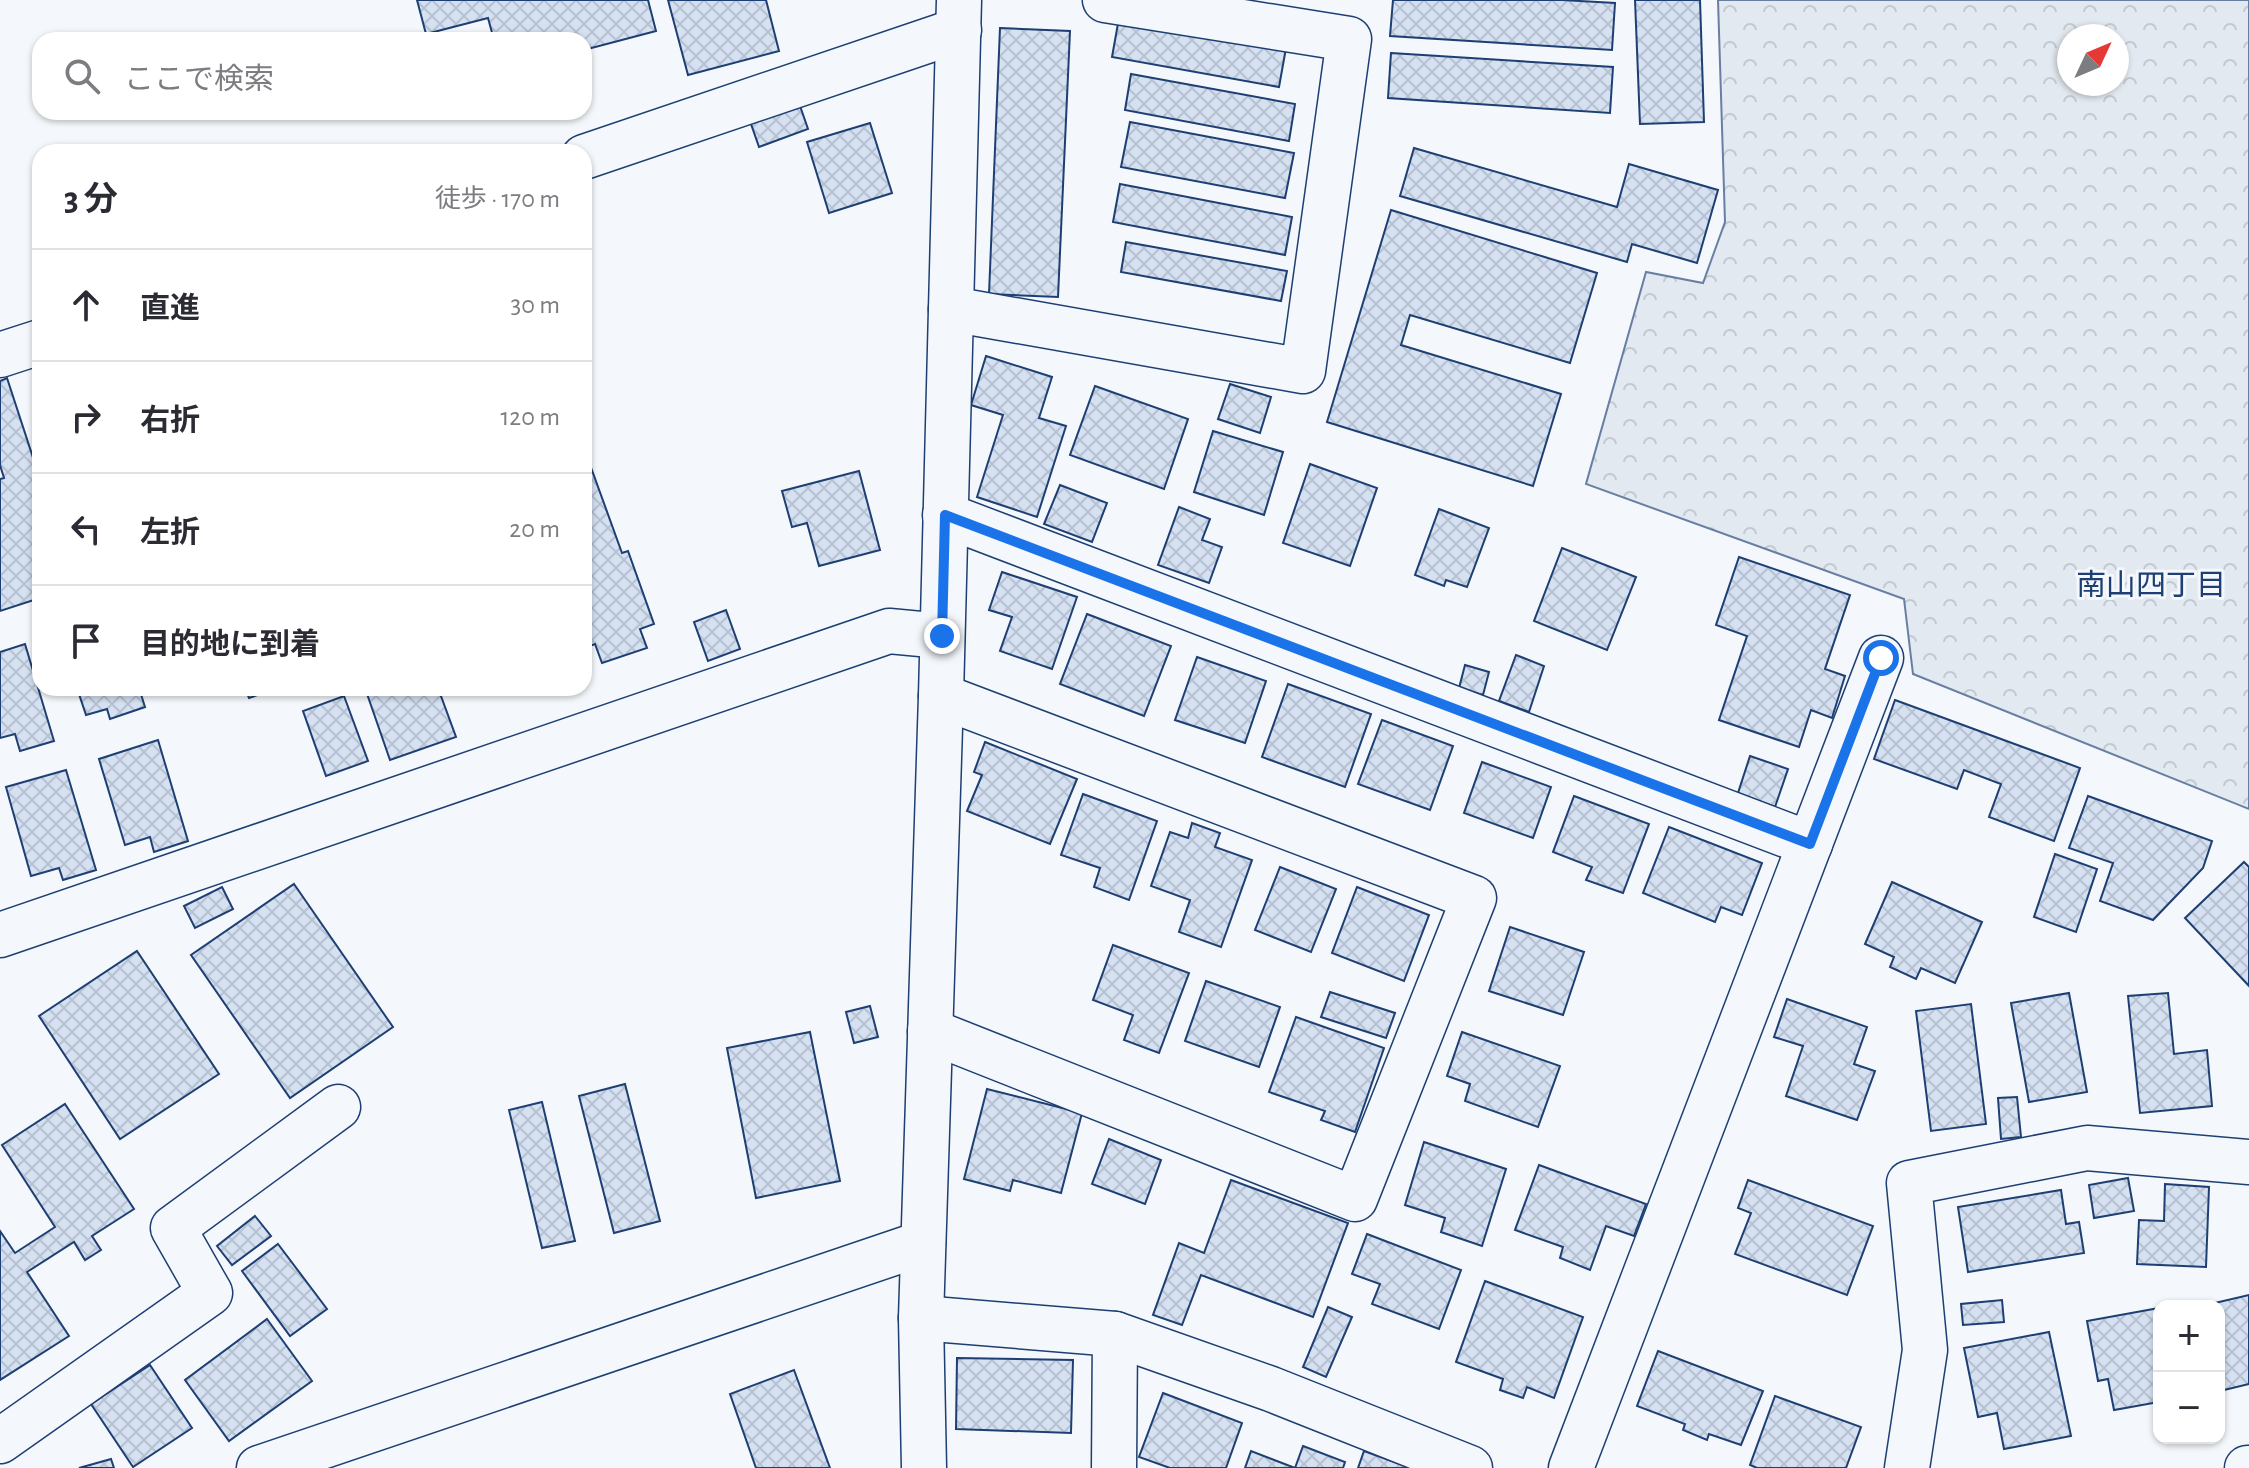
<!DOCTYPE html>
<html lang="ja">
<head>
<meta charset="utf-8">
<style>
  :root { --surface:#fff; --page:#f2f2f3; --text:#2b2b33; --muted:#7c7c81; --line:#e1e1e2 }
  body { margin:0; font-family:"Alegreya Sans","Noto Sans JP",sans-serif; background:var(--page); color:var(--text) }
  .controls { position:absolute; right:24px; bottom:24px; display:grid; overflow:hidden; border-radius:16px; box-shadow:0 2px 6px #0004 }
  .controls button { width:72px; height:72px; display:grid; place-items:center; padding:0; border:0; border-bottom:2px solid var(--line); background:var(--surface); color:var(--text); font:40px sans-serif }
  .compass { position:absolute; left:2057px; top:24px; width:72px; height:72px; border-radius:50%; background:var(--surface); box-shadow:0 2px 6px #0004; rotate:46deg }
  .stop { position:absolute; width:24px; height:24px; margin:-18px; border:6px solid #1a73e8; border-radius:50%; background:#fff }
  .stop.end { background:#1a73e8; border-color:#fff; box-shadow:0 2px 8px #0008 }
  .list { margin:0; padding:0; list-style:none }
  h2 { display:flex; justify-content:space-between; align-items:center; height:104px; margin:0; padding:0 32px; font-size:34px }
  h2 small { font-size:26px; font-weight:400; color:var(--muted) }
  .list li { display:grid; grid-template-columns:52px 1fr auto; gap:24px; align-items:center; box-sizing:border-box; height:112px; padding:0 32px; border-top:2px solid var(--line) }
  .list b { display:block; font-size:30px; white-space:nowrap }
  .list em { font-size:26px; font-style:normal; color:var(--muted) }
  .icon { flex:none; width:44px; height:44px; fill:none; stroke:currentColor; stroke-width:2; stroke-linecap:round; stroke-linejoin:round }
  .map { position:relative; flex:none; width:2249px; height:1468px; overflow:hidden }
  .search { position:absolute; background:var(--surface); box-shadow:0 2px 6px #0004; left:32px; top:32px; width:560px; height:88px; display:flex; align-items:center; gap:20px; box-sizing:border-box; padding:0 28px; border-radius:24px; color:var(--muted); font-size:30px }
  .panel { position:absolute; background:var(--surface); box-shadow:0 2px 6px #0004; left:32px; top:144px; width:560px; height:552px; border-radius:24px }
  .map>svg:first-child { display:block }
</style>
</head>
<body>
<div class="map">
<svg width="2249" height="1468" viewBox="0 0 2249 1468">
  <defs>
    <pattern id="forest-crowns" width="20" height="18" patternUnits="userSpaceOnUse" patternTransform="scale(2)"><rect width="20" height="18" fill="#e3e9f0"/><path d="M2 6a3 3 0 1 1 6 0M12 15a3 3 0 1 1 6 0" fill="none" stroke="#c2c9d1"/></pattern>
    <pattern id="building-cross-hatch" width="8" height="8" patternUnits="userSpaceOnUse" patternTransform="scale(2)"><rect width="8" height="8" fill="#d5e0f0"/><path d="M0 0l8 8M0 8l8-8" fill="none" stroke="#b6c1d1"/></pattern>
  </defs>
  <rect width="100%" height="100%" fill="#f4f7fb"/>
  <path fill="url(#forest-crowns)" stroke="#687fa3" stroke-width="2" fill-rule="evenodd" d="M1718,0H2249V809L1913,674L1904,599L1586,484L1646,272L1703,283L1725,222ZM2069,36H2117V84H2069Z"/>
  <g fill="url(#building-cross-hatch)" stroke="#1d3f73" stroke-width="2">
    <path d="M417,0H648L656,31L584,50V40H494L488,18L426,34Z"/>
    <path d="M668,0H766L779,51L688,75Z"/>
    <path d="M1393,0H1562L1615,3L1612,50L1390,36Z"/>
    <path d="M1635,0H1700L1704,122L1640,124Z"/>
    <path d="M1119,18L1286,48L1279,87L1112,57Z"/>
    <path d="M1000,28L1070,31L1058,297L989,294Z"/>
    <path d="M1391,53L1613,67L1610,113L1388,98Z"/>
    <path d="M1131,74L1295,104L1289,141L1125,110Z"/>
    <path d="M799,103L808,129L759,147L750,121Z"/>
    <path d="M1130,122L1294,153L1285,198L1121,167Z"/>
    <path d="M870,123L892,193L829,213L807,142Z"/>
    <path d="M1414,148L1617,207L1629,164L1718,190L1697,263L1632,244L1627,262L1400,196Z"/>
    <path d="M1120,184L1292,217L1285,255L1113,222Z"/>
    <path d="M1391,210L1597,273L1570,363L1410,315L1401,345L1561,394L1533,486L1327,422Z"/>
    <path d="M1126,242L1287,271L1281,301L1121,272Z"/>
    <path d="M986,356L1052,377L1039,418L1066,426L1037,517L977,497L1003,415L971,405Z"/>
    <path d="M7,378L40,479V598L0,611V479L4,478L0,465V381Z"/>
    <path d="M1230,384L1271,397L1260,433L1218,419Z"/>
    <path d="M1095,386L1188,419L1164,489L1070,455Z"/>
    <path d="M1213,431L1283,452L1264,515L1194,492Z"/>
    <path d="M589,462L622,553L628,551L654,624L640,629L647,648L602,663L595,644L584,648V464Z"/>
    <path d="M1310,464L1377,488L1350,566L1283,543Z"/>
    <path d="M859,471L880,550L819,566L807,523L792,527L782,491Z"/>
    <path d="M1060,485L1107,503L1092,542L1044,524Z"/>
    <path d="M1179,507L1210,519L1202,540L1222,547L1209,583L1158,565Z"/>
    <path d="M1439,509L1489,528L1467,587L1446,580L1444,586L1415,575Z"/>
    <path d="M1562,548L1636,577L1607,650L1534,621Z"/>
    <path d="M1739,557L1850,595L1825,669L1845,676L1832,718L1811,710L1799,747L1719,720L1747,636L1716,625Z"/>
    <path d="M1002,572L1077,597L1052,669L1000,651L1012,617L989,610Z"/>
    <path d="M726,610L740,649L708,661L694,622Z"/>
    <path d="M1087,614L1171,646L1144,716L1060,684Z"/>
    <path d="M25,644L54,741L20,751L15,734L0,738V652Z"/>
    <path d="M1516,655L1544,666L1529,712L1499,701Z"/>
    <path d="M1197,657L1266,681L1245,743L1175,720Z"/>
    <path d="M1465,665L1489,672L1483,695L1459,688Z"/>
    <path d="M1288,684L1371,714L1345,787L1262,757Z"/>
    <path d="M77,688H139L145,707L110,719L107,709L86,715Z"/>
    <path d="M245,688H278L249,698Z"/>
    <path d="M365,688H438L456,737L390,760Z"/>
    <path d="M344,696L368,761L326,776L303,711Z"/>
    <path d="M1895,700L2080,768L2054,841L1989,817L2001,784L1964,770L1957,789L1874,759Z"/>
    <path d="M1382,720L1453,746L1430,810L1358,784Z"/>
    <path d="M158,740L188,841L154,852L150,837L125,845L99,759Z"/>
    <path d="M985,742L1077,779L1050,844L967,811L982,775L974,772Z"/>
    <path d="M1750,756L1788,769L1775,807L1738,793Z"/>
    <path d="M1482,762L1551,787L1533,838L1464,813Z"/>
    <path d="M66,770L96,870L63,880L59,868L31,876L6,787Z"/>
    <path d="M1083,794L1157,821L1129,900L1094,887L1100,868L1061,855Z"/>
    <path d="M1574,796L1649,824L1623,893L1586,880L1592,867L1553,852Z"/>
    <path d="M2088,796L2212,841L2203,868L2153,920L2100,901L2113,863L2069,848Z"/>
    <path d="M1192,823L1220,833L1215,847L1252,860L1221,947L1179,932L1190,900L1151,886L1170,832L1188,838Z"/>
    <path d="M1669,827L1762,863L1742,915L1721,907L1715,922L1643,893Z"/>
    <path d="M2055,854L2097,869L2076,932L2034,917Z"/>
    <path d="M2244,862L2249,867V986L2185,918Z"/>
    <path d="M1280,867L1336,889L1311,952L1255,930Z"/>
    <path d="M1892,882L1982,922L1955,983L1921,968L1916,979L1890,967L1894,957L1865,944Z"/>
    <path d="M294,884L393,1027L290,1098L191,955Z"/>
    <path d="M222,887L233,909L195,928L184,906Z"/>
    <path d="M1357,887L1429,915L1404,981L1332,953Z"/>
    <path d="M1510,927L1584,952L1563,1015L1489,991Z"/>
    <path d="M1113,945L1189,973L1159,1053L1124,1040L1133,1015L1093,1000Z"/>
    <path d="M137,951L219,1074L120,1139L39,1016Z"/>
    <path d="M1206,981L1280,1007L1259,1067L1185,1041Z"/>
    <path d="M1330,992L1395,1013L1386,1038L1321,1017Z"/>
    <path d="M2069,993L2087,1092L2029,1102L2011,1003Z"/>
    <path d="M2168,993L2174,1054L2207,1050L2212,1106L2140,1113L2128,996Z"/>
    <path d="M1787,999L1867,1027L1854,1064L1875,1071L1857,1120L1786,1096L1803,1046L1774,1037Z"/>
    <path d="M1971,1004L1986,1124L1931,1131L1916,1011Z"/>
    <path d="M870,1006L878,1037L854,1043L846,1012Z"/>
    <path d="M1296,1017L1384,1048L1355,1132L1321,1120L1325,1111L1269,1092Z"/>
    <path d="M810,1032L840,1181L756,1198L727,1048Z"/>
    <path d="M1462,1032L1560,1066L1538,1127L1465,1101L1470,1084L1447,1076Z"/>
    <path d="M625,1084L660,1221L614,1233L579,1096Z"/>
    <path d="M987,1089L1082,1113L1061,1193L1013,1180L1010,1191L964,1179Z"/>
    <path d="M2017,1097L2021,1137L2001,1139L1998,1098Z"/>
    <path d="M542,1102L575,1241L542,1248L509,1110Z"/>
    <path d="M65,1104L134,1209L92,1236L101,1250L85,1260L74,1242L27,1272L69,1336L0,1380V1231L15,1253L55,1227L2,1145Z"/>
    <path d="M1109,1139L1161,1160L1145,1204L1092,1184Z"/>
    <path d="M1424,1142L1506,1169L1482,1246L1441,1232L1445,1218L1405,1205Z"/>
    <path d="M1539,1165L1646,1204L1634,1236L1606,1226L1590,1270L1560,1258L1563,1247L1515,1230Z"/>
    <path d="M2128,1178L2134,1211L2094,1218L2089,1185Z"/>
    <path d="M1231,1180L1348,1223L1313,1317L1201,1275L1182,1325L1153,1315L1179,1243L1204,1253Z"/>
    <path d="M1748,1180L1873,1226L1847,1295L1735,1254L1751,1213L1738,1208Z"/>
    <path d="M2165,1184L2209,1187L2206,1267L2137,1264L2139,1220L2164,1221Z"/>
    <path d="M2061,1190L2066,1224L2079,1222L2084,1253L1968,1272L1958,1207Z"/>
    <path d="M255,1216L271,1236L232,1265L217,1246Z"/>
    <path d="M1367,1234L1461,1270L1439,1329L1372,1304L1380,1284L1352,1274Z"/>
    <path d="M278,1244L327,1309L290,1336L242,1271Z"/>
    <path d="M1485,1281L1583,1317L1554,1398L1527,1387L1523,1398L1500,1390L1503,1379L1456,1362Z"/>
    <path d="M2249,1295V1384L2220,1391L2219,1306H2202Z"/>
    <path d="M2002,1300L2004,1322L1963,1325L1961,1304Z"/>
    <path d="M1328,1307L1352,1317L1326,1377L1303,1367Z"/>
    <path d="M2159,1308V1402L2114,1410L2108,1379L2098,1381L2087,1321Z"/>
    <path d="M267,1319L312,1381L229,1441L185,1380Z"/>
    <path d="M2049,1332L2071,1436L2004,1449L1997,1413L1978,1417L1964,1348Z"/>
    <path d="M1658,1351L1763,1391L1741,1445L1709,1434L1707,1440L1683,1430L1685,1424L1637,1406Z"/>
    <path d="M957,1358L1073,1360L1071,1433L956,1429Z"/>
    <path d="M150,1365L192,1428L133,1467L91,1404Z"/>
    <path d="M794,1370L830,1468H756L730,1394Z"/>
    <path d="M1163,1393L1242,1423L1226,1468H1170L1139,1457Z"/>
    <path d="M1775,1396L1861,1427L1846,1468H1757L1750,1465Z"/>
    <path d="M1303,1446L1345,1462L1343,1468H1245L1251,1451L1295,1468Z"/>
    <path d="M1364,1451L1411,1468H1358Z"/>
    <path d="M111,1459L114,1468H79Z"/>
  </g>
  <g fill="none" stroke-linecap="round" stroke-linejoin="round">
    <g stroke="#1d3f73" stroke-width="47">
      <g id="minor">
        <path d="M584,157L959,30"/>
        <path d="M951,309L1303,371L1349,39L1105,0"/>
        <path d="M0,355L40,342"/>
        <path d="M945,515L1810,844"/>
        <path d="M0,935L889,631L942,636"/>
        <path d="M930,1031L1355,1199L1474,898L941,696"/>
        <path d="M921,1318L1115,1334L1271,1389L1470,1468"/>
        <path d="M0,1441L210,1293L173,1228L338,1107"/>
        <path d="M259,1468L923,1243"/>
        <path d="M924,1468L921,1318L941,696L959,0"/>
        <path d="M1114,1468L1115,1334"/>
        <path d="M1571,1468L1881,658"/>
        <path d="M1907,1468L1925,1350L1909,1183L2087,1148L2249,1162"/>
        <path d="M2247,1468H2249"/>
      </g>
    </g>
    <use href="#minor" stroke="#f4f7fb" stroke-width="44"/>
  </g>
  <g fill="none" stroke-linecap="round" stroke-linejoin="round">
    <path stroke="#1a73e8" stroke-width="10" d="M942,636L945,515L1810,844L1881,658"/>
  </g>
  <g text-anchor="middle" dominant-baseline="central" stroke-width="6" stroke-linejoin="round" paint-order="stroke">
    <g font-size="30" fill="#1d3f73" stroke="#f4f7fb">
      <text x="2151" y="586">南山四丁目</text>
    </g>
  </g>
</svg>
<div class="controls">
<button>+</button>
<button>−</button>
</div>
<svg class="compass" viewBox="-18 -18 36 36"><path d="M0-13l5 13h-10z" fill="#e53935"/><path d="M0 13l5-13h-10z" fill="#7c7c81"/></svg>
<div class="stop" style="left:1881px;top:658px"></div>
<div class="stop end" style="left:942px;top:636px"></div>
<div class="search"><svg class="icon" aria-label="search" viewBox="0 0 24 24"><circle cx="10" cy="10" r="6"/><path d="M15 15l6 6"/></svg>ここで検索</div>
<section class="panel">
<h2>3 分<small>徒歩 · 170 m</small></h2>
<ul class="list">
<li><svg class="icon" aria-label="ahead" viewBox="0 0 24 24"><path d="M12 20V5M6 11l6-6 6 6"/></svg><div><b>直進</b></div><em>30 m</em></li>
<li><svg class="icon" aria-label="right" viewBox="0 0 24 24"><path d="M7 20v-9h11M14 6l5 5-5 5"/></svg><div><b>右折</b></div><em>120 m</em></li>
<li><svg class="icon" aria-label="left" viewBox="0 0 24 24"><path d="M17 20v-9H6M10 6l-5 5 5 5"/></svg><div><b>左折</b></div><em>20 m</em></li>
<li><svg class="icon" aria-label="arrive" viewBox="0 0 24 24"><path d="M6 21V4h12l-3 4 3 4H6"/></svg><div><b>目的地に到着</b></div></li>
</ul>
</section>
</div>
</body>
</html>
